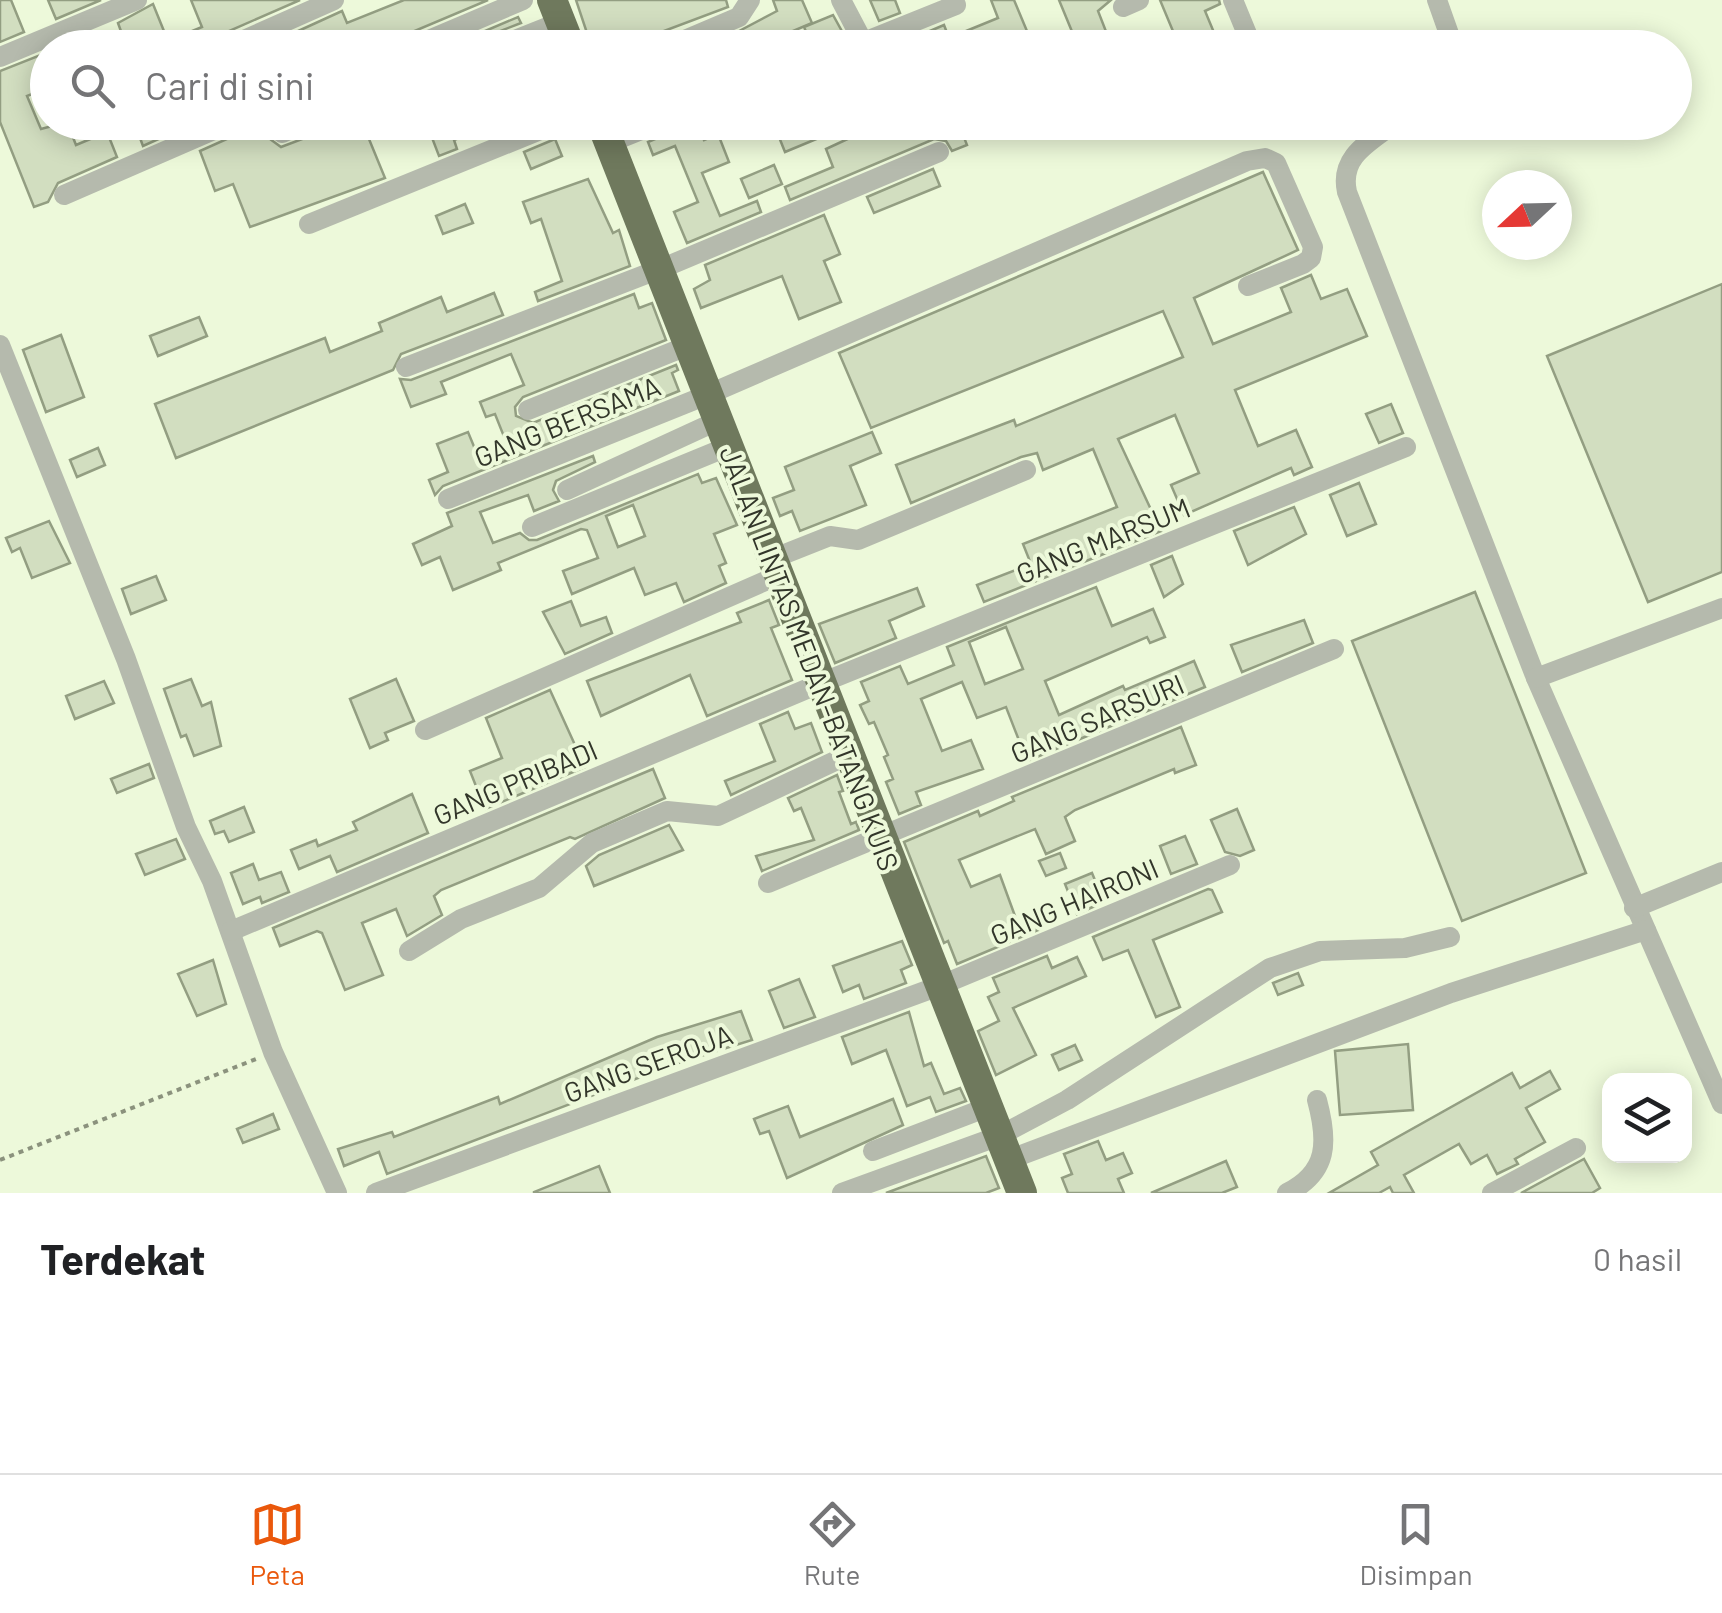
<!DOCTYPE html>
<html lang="id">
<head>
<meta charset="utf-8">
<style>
  :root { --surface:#fff; --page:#f6f6f6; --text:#202124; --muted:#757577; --line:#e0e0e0; --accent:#ea580c }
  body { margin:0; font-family:Barlow,sans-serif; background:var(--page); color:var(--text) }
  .controls { position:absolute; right:30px; bottom:30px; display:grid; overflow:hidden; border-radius:20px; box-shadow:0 5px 25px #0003 }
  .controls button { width:90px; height:90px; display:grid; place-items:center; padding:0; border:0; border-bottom:2px solid var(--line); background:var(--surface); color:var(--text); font:50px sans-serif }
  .compass { position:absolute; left:1482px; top:170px; width:90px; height:90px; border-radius:50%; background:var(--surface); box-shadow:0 5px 25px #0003; rotate:248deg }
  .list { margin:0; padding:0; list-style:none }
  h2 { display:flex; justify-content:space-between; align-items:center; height:130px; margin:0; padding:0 40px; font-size:42px }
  h2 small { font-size:32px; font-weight:400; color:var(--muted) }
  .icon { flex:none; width:55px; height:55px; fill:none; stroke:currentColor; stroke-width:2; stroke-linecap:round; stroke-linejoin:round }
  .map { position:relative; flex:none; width:1722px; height:1193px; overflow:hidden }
  .search { position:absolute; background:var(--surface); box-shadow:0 5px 25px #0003; left:30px; right:30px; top:30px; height:110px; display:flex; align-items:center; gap:25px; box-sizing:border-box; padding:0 35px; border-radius:55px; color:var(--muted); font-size:38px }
  .sheet { height:280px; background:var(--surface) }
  nav { display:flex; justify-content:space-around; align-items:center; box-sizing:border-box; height:140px; border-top:2px solid var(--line); background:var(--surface); font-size:28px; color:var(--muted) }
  nav a { display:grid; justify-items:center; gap:5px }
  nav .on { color:var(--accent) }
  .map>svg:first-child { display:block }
</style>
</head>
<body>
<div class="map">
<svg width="1722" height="1193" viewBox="0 0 1722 1193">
  <rect width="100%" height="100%" fill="#edf9da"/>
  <g fill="#d2dec0" stroke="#939e82" stroke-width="2.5" fill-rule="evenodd">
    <path d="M0,0H11L24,32L0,42Z"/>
    <path d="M48,0H101L56,19Z"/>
    <path d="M191,0H300L220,35L212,48H127L118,23L153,4L168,41L202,27Z"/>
    <path d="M404,0H488L405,35L396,48H261L342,11L347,23Z"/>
    <path d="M576,0H726L728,7L640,40L643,48H592Z"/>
    <path d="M773,0H802L812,23L753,48H707L777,11Z"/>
    <path d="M870,0H895L900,13L879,21Z"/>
    <path d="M991,0H1014L1034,48H890L944,25L949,38L998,18Z"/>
    <path d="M1059,0H1111L1098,11L1107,34L1078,46Z"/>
    <path d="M1160,0H1219L1220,4L1205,11L1215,35L1180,48Z"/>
    <path d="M833,15L844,35L835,48H813L804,27Z"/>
    <path d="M518,17L521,23L490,35L481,48H475L471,37Z"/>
    <path d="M48,52V88L27,96L41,129L67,122L76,145L107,132L117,157L58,183L48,202L34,207L0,122V71Z"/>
    <path d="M134,122H196L143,146Z"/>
    <path d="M246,122H265L270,139L281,147L313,135L327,122H362L385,178L250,227L233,184L215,191L200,151L238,134Z"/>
    <path d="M426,122H496V123L454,140L457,149L439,156Z"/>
    <path d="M675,122H696L704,140L718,134L729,162L702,173L720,216L757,201L761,212L687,243L674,212L698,202L675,146L653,155L648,142L667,134Z"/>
    <path d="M773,122H821L826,135L785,152Z"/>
    <path d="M884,122H958L967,145L952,151L946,141L934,139L790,200L785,187L833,167L826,149Z"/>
    <path d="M555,139L562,156L531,169L524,152Z"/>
    <path d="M774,165L782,184L749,198L741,179Z"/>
    <path d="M933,169L940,186L874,213L867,197Z"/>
    <path d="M1263,172L1298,250L1194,298L1213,344L1291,312L1281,288L1311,275L1321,299L1347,289L1367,336L1235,390L1258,446L1296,430L1312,467L1294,475L1291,468L1184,515L1171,485L1199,473L1175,415L1118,439L1161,531L984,602L977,585L1031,564L1023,544L1117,507L1093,449L1043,470L1037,453L1021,457L911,503L896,465L1014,420L1016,426L1183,357L1163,311L871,428L839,353Z"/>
    <path d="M588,179L613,233L619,230L630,266L538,301L535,292L562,281L541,219L531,223L523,202Z"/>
    <path d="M465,204L473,223L443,234L436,216Z"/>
    <path d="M824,215L840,254L824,261L841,302L799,319L782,276L701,308L694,289L710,280L705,265Z"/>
    <path d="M1722,284V572L1648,602L1547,356Z"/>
    <path d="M494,293L503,315L401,354L393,370L176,458L155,404L325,338L330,352L382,331L379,323L441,297L447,312Z"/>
    <path d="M634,294L639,308L652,303L666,340L523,397L515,407L516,416L533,423L676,365L678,370L672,373L679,391L443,486L435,495L429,480L448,472L437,444L468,432L480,461L509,449L495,414L486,417L480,402L524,385L511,354L441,382L446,394L411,407L400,379L411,380Z"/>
    <path d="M199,317L207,336L158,356L150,336Z"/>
    <path d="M61,335L84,397L46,412L23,350Z"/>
    <path d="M1391,404L1403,433L1379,443L1366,414Z"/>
    <path d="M872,432L881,453L850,466L866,505L800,531L792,511L780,516L773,498L794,490L785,467Z"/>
    <path d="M98,448L105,465L77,477L70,460Z"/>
    <path d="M593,456L595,462L556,481L553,490L559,501L534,511L528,495L480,512L493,543L520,533L529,540H537L698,474L702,483L716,478L737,525L714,534L726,563L719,566L726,583L684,602L676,583L645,595L634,568L572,594L563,571L598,558L587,530L581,529L498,563L501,570L453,590L440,557L422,565L413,544L452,526L447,513ZM633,505L645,536L618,547L606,516Z"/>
    <path d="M1359,483L1376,524L1347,536L1330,495Z"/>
    <path d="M1294,507L1306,534L1248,565L1234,531Z"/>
    <path d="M49,521L70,563L32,578L20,548L12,552L6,538Z"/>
    <path d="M1172,556L1183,584L1164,597L1151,565Z"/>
    <path d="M156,576L166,600L131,614L122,589Z"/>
    <path d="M1096,587L1112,626L1153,609L1165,637L1150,643L1147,637L1045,681L1059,715L1123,686L1125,690L1194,661L1205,687L1027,761L1006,707L977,718L962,682L921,699L942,751L971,740L983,769L916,792L921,805L899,814L886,782L893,779L884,757L888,755L874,722L869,724L860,705L869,701L861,682L900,666L908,684L954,665L947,647ZM1006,627L1023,669L985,684L969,642Z"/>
    <path d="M917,588L924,606L889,621L896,638L835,663L819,624Z"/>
    <path d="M1475,592L1586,873L1462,921L1352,641Z"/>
    <path d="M769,600L779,625L771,628L792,680L707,716L690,675L601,716L587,681L741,622L737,613Z"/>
    <path d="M571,601L581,626L606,617L612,633L565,654L543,612Z"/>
    <path d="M1304,620L1313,643L1242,672L1231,645Z"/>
    <path d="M191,679L202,706L211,702L221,746L194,756L186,735L181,737L164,689Z"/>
    <path d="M396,679L414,721L385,733L388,740L370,748L350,699Z"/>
    <path d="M104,681L114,703L75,719L66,696Z"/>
    <path d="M550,690L585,767L485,809L470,771L502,758L486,718Z"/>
    <path d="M788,712L795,729L811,723L822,752L731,795L725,781L775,761L760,724Z"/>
    <path d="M1181,727L1196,765L1175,773L1174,769L1075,810L1065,817L1075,841L1046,854L1035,829L959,860L971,887L1000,875L1019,927L1034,921L1038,930L957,964L948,941L944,943L904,842L978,811L980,816L1014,801L1012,797Z"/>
    <path d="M149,764L154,778L117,793L111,779Z"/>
    <path d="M653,769L665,798L575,839L570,837L441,890L434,896L442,915L407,936L396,909L362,923L383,975L345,990L322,933L317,931L280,946L273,928Z"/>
    <path d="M837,775L843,791L839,792L851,824L856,822L859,830L762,871L756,856L814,840L801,808L794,811L788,798Z"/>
    <path d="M412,794L428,833L337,872L330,856L299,869L291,850L316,840L318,846L357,830L353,822Z"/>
    <path d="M244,807L254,832L229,842L224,831L215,834L210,821Z"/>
    <path d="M1237,809L1254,850L1240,856L1225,852L1211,820Z"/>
    <path d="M669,825L683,850L594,886L586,866L599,855Z"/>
    <path d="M1185,836L1197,864L1171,874L1160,846Z"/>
    <path d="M176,839L185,859L145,875L136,854Z"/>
    <path d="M1060,853L1066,868L1046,876L1039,861Z"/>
    <path d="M253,864L259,880L281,872L289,892L262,903L260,897L243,904L231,873Z"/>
    <path d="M1092,873L1104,902L1077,914L1065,884Z"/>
    <path d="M1208,889L1212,890L1222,912L1153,940L1180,1007L1156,1017L1128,950L1103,960L1093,937Z"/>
    <path d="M902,941L912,965L901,970L906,983L864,999L859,985L843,992L833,966Z"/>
    <path d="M1047,956L1052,968L1077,957L1086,976L1013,1008L1036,1055L996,1075L978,1031L999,1021L988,997L999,992L993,978Z"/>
    <path d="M213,960L226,1004L197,1016L178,974Z"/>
    <path d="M1298,973L1303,985L1278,995L1273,983Z"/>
    <path d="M799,979L815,1017L784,1028L769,991Z"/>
    <path d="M741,1011L752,1040L672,1065L387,1174L379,1152L344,1166L338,1149L392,1132L394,1137L498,1097L500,1104L657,1037Z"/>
    <path d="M909,1012L924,1066L931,1063L944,1094L960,1088L966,1101L936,1112L930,1097L907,1106L886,1050L852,1064L842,1037Z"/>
    <path d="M1408,1044L1413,1110L1340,1115L1335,1051Z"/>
    <path d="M1075,1045L1082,1060L1059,1070L1052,1055Z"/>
    <path d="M1550,1071L1560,1089L1526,1108L1545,1142L1515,1159L1518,1164L1497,1174L1487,1155L1471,1164L1459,1144L1404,1175L1414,1193H1393L1390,1187L1379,1193H1329L1378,1165L1371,1152L1512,1073L1520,1088Z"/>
    <path d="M893,1099L903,1125L787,1178L769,1131L760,1134L754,1119L788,1106L800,1137Z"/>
    <path d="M273,1114L279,1129L243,1143L237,1129Z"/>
    <path d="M1098,1141L1106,1160L1123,1153L1132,1173L1118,1179L1124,1193H1068L1062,1178L1072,1174L1064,1154Z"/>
    <path d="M986,1156L999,1188L986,1193H886Z"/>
    <path d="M1584,1159L1600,1188L1592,1193H1521Z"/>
    <path d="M1226,1161L1237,1187L1222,1193H1151Z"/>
    <path d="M599,1166L610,1193H534V1192Z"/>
  </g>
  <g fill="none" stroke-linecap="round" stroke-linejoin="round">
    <path stroke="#8b927d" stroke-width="4" stroke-dasharray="5 5" stroke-linecap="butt" d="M0,1160L256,1059"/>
    <g stroke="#b5baad" stroke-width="20">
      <path d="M841,0L863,42"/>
      <path d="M1233,0L1252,46"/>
      <path d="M1437,0L1454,48"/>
      <path d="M1123,7L1139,0"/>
      <path d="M226,48L334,0"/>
      <path d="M410,48L523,0"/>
      <path d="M495,48L560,22"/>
      <path d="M666,48L739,17L750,0"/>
      <path d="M849,48L956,5"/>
      <path d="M0,57L137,0"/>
      <path d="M1396,122C1370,142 1339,156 1347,192L1536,678L1722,1104"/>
      <path d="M282,133L308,122"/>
      <path d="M609,143L661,122"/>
      <path d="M64,195L232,122"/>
      <path d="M309,224L560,122"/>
      <path d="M0,345L126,659L186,827L212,881L273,1052L337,1193"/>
      <path d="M406,367L670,265L939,152"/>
      <path d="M528,410L687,346"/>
      <path d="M567,490L717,421"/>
      <path d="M448,499L707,395L1247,161L1265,158L1276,163L1313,247L1311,258L1303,264L1248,286"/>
      <path d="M532,527L727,447"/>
      <path d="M772,559L830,536L858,540L1026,470"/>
      <path d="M1536,678L1722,608"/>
      <path d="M425,730L779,575"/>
      <path d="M768,883L1334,649"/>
      <path d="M1634,908L1722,872"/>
      <path d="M231,931L821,683L1406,447"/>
      <path d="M409,951L461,919L539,888L592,843L667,811L718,816L850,754"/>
      <path d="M873,1151L988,1107"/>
      <path d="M1008,1160L1451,993L1646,930"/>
      <path d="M376,1193L939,986L1230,865"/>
      <path d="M842,1193L999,1136L1067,1100L1270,968L1320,951L1405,948L1450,937"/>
      <path d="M1287,1193C1329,1172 1328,1141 1317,1100"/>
      <path d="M1492,1193L1576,1148"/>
    </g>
    <g stroke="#6f795d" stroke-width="30">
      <path d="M552,0L571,48"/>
      <path d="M601,122L1022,1193"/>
    </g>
  </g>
  <g text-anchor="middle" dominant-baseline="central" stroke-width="8" stroke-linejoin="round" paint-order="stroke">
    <g font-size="28" fill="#32362a" stroke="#edf9da">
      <text transform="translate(567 421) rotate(-22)">GANG BERSAMA</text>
      <text transform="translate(1103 540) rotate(-22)">GANG MARSUM</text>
      <text transform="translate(810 658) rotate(69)">JALAN LINTAS MEDAN–BATANG KUIS</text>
      <text transform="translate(1097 718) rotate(-23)">GANG SARSURI</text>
      <text transform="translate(515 782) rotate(-23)">GANG PRIBADI</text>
      <text transform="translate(1074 901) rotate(-23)">GANG HAIRONI</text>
      <text transform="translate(648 1063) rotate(-20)">GANG SEROJA</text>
    </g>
  </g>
</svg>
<div class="controls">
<button><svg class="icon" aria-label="layers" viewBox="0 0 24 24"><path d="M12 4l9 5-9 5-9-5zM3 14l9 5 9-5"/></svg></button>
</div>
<svg class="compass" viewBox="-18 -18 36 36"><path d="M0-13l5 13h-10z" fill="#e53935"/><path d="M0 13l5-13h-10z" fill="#757577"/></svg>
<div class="search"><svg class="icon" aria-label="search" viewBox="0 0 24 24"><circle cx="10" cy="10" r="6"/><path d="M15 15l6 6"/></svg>Cari di sini</div>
</div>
<section class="sheet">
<h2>Terdekat<small>0 hasil</small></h2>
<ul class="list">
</ul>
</section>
<nav>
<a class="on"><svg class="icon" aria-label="map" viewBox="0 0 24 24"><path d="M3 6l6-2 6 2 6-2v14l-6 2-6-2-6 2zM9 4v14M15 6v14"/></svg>Peta</a>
<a><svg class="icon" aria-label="directions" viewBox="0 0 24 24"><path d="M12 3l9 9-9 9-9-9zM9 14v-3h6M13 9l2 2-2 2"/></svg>Rute</a>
<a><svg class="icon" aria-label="saved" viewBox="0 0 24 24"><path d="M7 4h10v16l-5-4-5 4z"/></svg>Disimpan</a>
</nav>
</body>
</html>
